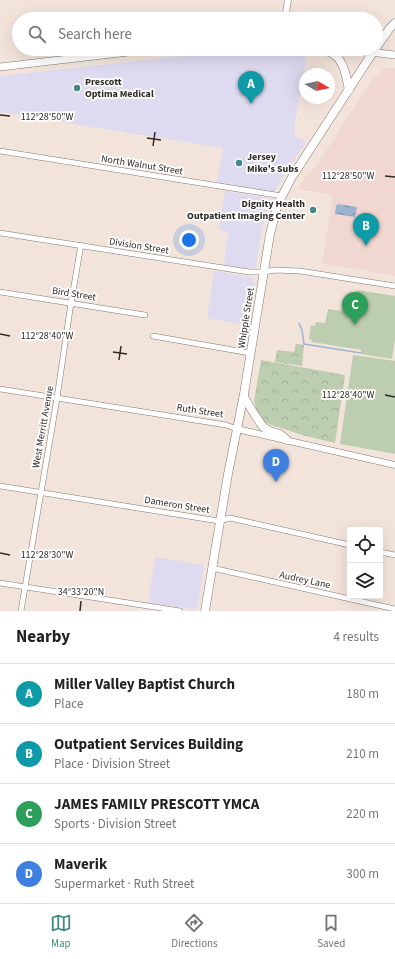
<!DOCTYPE html>
<html lang="en">
<head>
<meta charset="utf-8">
<style>
  :root { --surface:#fff; --page:#f2f2f2; --text:#222; --muted:#767676; --line:#e0e0e0; --accent:#438a86 }
  body { margin:0; font-family:"Source Sans 3",sans-serif; background:var(--page); color:var(--text) }
  .controls { position:absolute; right:12px; bottom:12px; display:grid; overflow:hidden; border-radius:4px; box-shadow:0 4px 16px #0002 }
  .controls button { width:36px; height:36px; display:grid; place-items:center; padding:0; border:0; border-bottom:1px solid var(--line); background:var(--surface); color:var(--text); font:20px sans-serif }
  .compass { position:absolute; left:299px; top:68px; width:36px; height:36px; border-radius:50%; background:var(--surface); box-shadow:0 4px 16px #0002; rotate:99deg }
  .you { position:absolute; left:189px; top:240px; width:14px; height:14px; margin:-10px; border:3px solid #fff; border-radius:50%; background:#1a73e8; box-shadow:0 0 0 6px #1a73e833 }
  .badge { display:grid; place-items:center; width:26px; height:26px; border-radius:50%; background:var(--accent); color:#fff; font-size:13px; font-weight:700 }
  .pin { position:absolute; translate:-50% -33px; filter:drop-shadow(0 1px 2px #0008) }
  .pin::after { content:''; position:absolute; top:21px; width:14px; height:12px; background:inherit; clip-path:polygon(0 0,100% 0,50% 100%) }
  .list { margin:0; padding:0; list-style:none }
  h2 { display:flex; justify-content:space-between; align-items:center; height:52px; margin:0; padding:0 16px; font-size:17px }
  h2 small { font-size:13px; font-weight:400; color:var(--muted) }
  .list li { display:grid; grid-template-columns:26px 1fr auto; gap:12px; align-items:center; box-sizing:border-box; height:60px; padding:0 16px; border-top:1px solid var(--line) }
  .list b { display:block; font-size:15px; white-space:nowrap }
  .list p { margin:0; font-size:13px; white-space:nowrap; color:var(--muted) }
  .list em { font-size:13px; font-style:normal; color:var(--muted) }
  .icon { flex:none; width:22px; height:22px; fill:none; stroke:currentColor; stroke-width:2; stroke-linecap:round; stroke-linejoin:round }
  .map { position:relative; flex:none; width:395px; height:611px; overflow:hidden }
  .search { position:absolute; background:var(--surface); box-shadow:0 4px 16px #0002; left:12px; right:12px; top:12px; height:44px; display:flex; align-items:center; gap:10px; box-sizing:border-box; padding:0 14px; border-radius:22px; color:var(--muted); font-size:15px }
  .sheet { height:292px; background:var(--surface) }
  nav { display:flex; justify-content:space-around; align-items:center; box-sizing:border-box; height:56px; border-top:1px solid var(--line); background:var(--surface); font-size:11px; color:var(--muted) }
  nav a { display:grid; justify-items:center; gap:2px }
  nav .on { color:var(--accent) }
  .map>svg:first-child { display:block }
</style>
</head>
<body>
<div class="map">
<svg width="395" height="611" viewBox="0 0 395 611">
  <defs>
    <pattern id="park-crowns" width="20" height="18" patternUnits="userSpaceOnUse"><rect width="20" height="18" fill="#bcceaf"/><path d="M2 6a3 3 0 1 1 6 0M12 15a3 3 0 1 1 6 0" fill="none" stroke="#a2b197"/></pattern>
    <pattern id="water-waves" width="16" height="10" patternUnits="userSpaceOnUse"><rect width="16" height="10" fill="#9cb4d0"/><path d="M0 5q4-4 8 0t8 0" fill="none" stroke="#8093a9"/></pattern>
  </defs>
  <rect width="100%" height="100%" fill="#f3e4db"/>
  <g fill="#dedaf0">
    <path d="M238,50L285,51L307,53L294,128L295,136L306,142L282,178L276,190L273,192L217,184L223,148L0,112V76Z"/>
    <path d="M225,191L266,198L269,200L270,204L262,229L256,266L254,269H251L224,266L228,232L219,230Z"/>
    <path d="M214,271L250,277L253,279L254,282L246,325L207,318Z"/>
    <path d="M155,557L204,565L198,605L197,607L193,609L148,603Z"/>
  </g>
  <path fill="#f1d7d1" d="M395,68V276L322,263L333,195L299,189L304,179L317,165L371,82L383,69Z"/>
  <g fill="url(#park-crowns)">
    <path d="M296,344L304,345L302,366L275,362L277,350L294,352Z"/>
    <path d="M261,360L345,375L335,443L302,435L266,423L257,411L254,401Z"/>
  </g>
  <g fill="#bcceaf">
    <path d="M357,290L395,296V339L392,359L361,354V350L312,342V340L309,339L311,325L315,326L316,322L325,323L328,309L341,311L344,307L343,306C347,304 351,303 355,303Z"/>
    <path d="M353,355L395,361V454L340,444Z"/>
  </g>
  <path fill="url(#water-waves)" d="M338,204L357,207L355,217L335,214L336,206Z"/>
  <g fill="none" stroke-linecap="round" stroke-linejoin="round">
    <path stroke="#9cb4d0" stroke-width="1.5" d="M299,323L302,330L304,344L361,353"/>
    <g stroke="#84766e" stroke-width="6">
      <g id="minor">
        <path d="M0,151L282,196"/>
        <path d="M0,233L249,272H263L275,270L300,271L395,286"/>
        <path d="M0,292L145,315"/>
        <path d="M153,336L250,353"/>
        <path d="M0,389L226,425L237,429"/>
        <path d="M0,486L219,521L230,518L350,545"/>
        <path d="M380,552L395,555"/>
        <path d="M212,568L395,609"/>
        <path d="M0,583L180,611"/>
        <path d="M21,611L57,398L71,303L81,245"/>
      </g>
    </g>
    <g stroke="#84766e" stroke-width="7">
      <g id="tertiary">
        <path d="M285,19L288,0"/>
        <path d="M237,429L250,432L395,465"/>
      </g>
    </g>
    <g stroke="#84766e" stroke-width="8">
      <g id="secondary">
        <path d="M346,49L395,55"/>
        <path d="M0,67L154,49"/>
      </g>
    </g>
    <g stroke="#84766e" stroke-width="9">
      <g id="primary">
        <path d="M376,48L390,28L395,23"/>
        <path d="M317,49C321,50 325,50 329,52C344,57 346,76 349,90"/>
        <path d="M244,397L253,412L263,427L270,431L280,434L287,440"/>
        <path d="M205,611L228,474L244,394L270,234L276,210L282,196L292,177L375,49"/>
      </g>
    </g>
    <use href="#minor" stroke="#fff" stroke-width="5"/>
    <use href="#tertiary" stroke="#fff" stroke-width="6"/>
    <use href="#secondary" stroke="#fff" stroke-width="7"/>
    <use href="#primary" stroke="#fff" stroke-width="8"/>
  </g>
  <path fill="none" stroke="#302b27" stroke-width="1.5" d="M0,115L10,116M147,138L161,140M153,146L155,132M385,176L395,177M0,334L10,336M113,352L127,354M119,360L121,346M385,395L395,397M0,553L10,555M80,611L81,601"/>
  <g fill="#438a86" stroke="#fff" stroke-width="1.5">
    <circle cx="77" cy="88" r="4"/>
    <circle cx="239" cy="163" r="4"/>
    <circle cx="313" cy="210" r="4"/>
  </g>
  <g text-anchor="middle" dominant-baseline="central" stroke-width="3.5" stroke-linejoin="round" paint-order="stroke">
    <g font-size="10" font-weight="bold" fill="#302b27" stroke="#fff" text-anchor="start">
      <text x="85" y="82">Prescott<tspan x="85" dy="12">Optima Medical</tspan></text>
      <text x="247" y="157">Jersey<tspan x="247" dy="12">Mike's Subs</tspan></text>
      <text x="305" y="204" text-anchor="end">Dignity Health<tspan x="305" dy="12">Outpatient Imaging Center</tspan></text>
    </g>
    <g font-size="10" fill="#302b27" stroke="#fff">
      <text transform="translate(142 165) rotate(9)">North Walnut Street</text>
      <text transform="translate(139 246) rotate(9)">Division Street</text>
      <text transform="translate(74 294) rotate(9)">Bird Street</text>
      <text transform="translate(246 318) rotate(-81)">Whipple Street</text>
      <text transform="translate(200 411) rotate(9)">Ruth Street</text>
      <text transform="translate(43 427) rotate(-80)">West Merritt Avenue</text>
      <text transform="translate(177 505) rotate(9)">Dameron Street</text>
      <text transform="translate(305 580) rotate(12)">Audrey Lane</text>
    </g>
  </g>
  <g font-size="10" text-anchor="middle" fill="#302b27" stroke="#fff" stroke-width="3.5" stroke-linejoin="round" paint-order="stroke">
    <text x="47" y="120">112°28'50"W</text>
    <text x="348" y="179">112°28'50"W</text>
    <text x="47" y="339">112°28'40"W</text>
    <text x="348" y="398">112°28'40"W</text>
    <text x="47" y="558">112°28'30"W</text>
    <text x="81" y="595">34°33'20"N</text>
  </g>
</svg>
<div class="controls">
<button><svg class="icon" aria-label="locate" viewBox="0 0 24 24"><circle cx="12" cy="12" r="6"/><path d="M12 2v4M12 18v4M2 12h4M18 12h4"/></svg></button>
<button><svg class="icon" aria-label="layers" viewBox="0 0 24 24"><path d="M12 4l9 5-9 5-9-5zM3 14l9 5 9-5"/></svg></button>
</div>
<svg class="compass" viewBox="-18 -18 36 36"><path d="M0-13l5 13h-10z" fill="#e53935"/><path d="M0 13l5-13h-10z" fill="#767676"/></svg>
<div class="you"></div>
<div class="pin badge" style="left:251px;top:104px;background:#0f9aa8">A</div>
<div class="pin badge" style="left:366px;top:246px;background:#0f9aa8">B</div>
<div class="pin badge" style="left:355px;top:325px;background:#2e9e5b">C</div>
<div class="pin badge" style="left:276px;top:482px;background:#3f7fe0">D</div>
<div class="search"><svg class="icon" aria-label="search" viewBox="0 0 24 24"><circle cx="10" cy="10" r="6"/><path d="M15 15l6 6"/></svg>Search here</div>
</div>
<section class="sheet">
<h2>Nearby<small>4 results</small></h2>
<ul class="list">
<li><span class="badge" style="background:#0f9aa8">A</span><div><b>Miller Valley Baptist Church</b><p>Place</p></div><em>180 m</em></li>
<li><span class="badge" style="background:#0f9aa8">B</span><div><b>Outpatient Services Building</b><p>Place · Division Street</p></div><em>210 m</em></li>
<li><span class="badge" style="background:#2e9e5b">C</span><div><b>JAMES FAMILY PRESCOTT YMCA</b><p>Sports · Division Street</p></div><em>220 m</em></li>
<li><span class="badge" style="background:#3f7fe0">D</span><div><b>Maverik</b><p>Supermarket · Ruth Street</p></div><em>300 m</em></li>
</ul>
</section>
<nav>
<a class="on"><svg class="icon" aria-label="map" viewBox="0 0 24 24"><path d="M3 6l6-2 6 2 6-2v14l-6 2-6-2-6 2zM9 4v14M15 6v14"/></svg>Map</a>
<a><svg class="icon" aria-label="directions" viewBox="0 0 24 24"><path d="M12 3l9 9-9 9-9-9zM9 14v-3h6M13 9l2 2-2 2"/></svg>Directions</a>
<a><svg class="icon" aria-label="saved" viewBox="0 0 24 24"><path d="M7 4h10v16l-5-4-5 4z"/></svg>Saved</a>
</nav>
</body>
</html>
